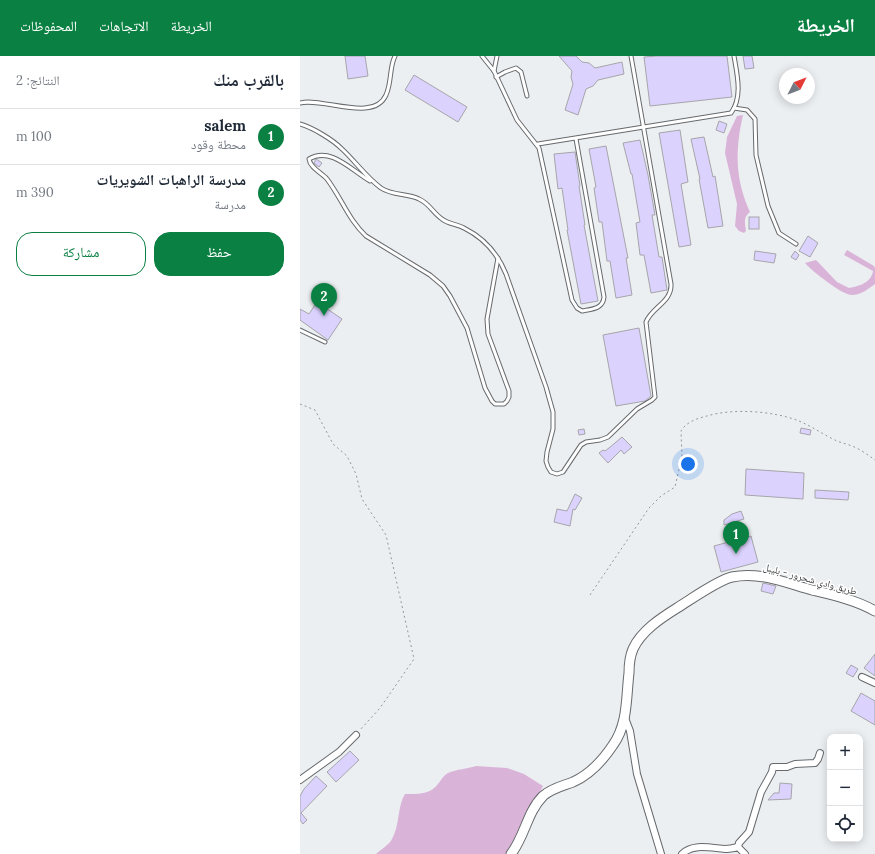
<!DOCTYPE html>
<html lang="ar">
<head>
<meta charset="utf-8">
<style>
  :root { --surface:#fff; --page:#f6f6f7; --text:#1f2937; --muted:#747a83; --line:#e0e1e3; --accent:#0b8043 }
  body { margin:0; font-family:Lora,"Noto Naskh Arabic",serif; background:var(--page); color:var(--text); direction:rtl }
  .controls { position:absolute; right:12px; bottom:12px; display:grid; overflow:hidden; border-radius:8px; box-shadow:0 2px 10px #0003 }
  .controls button { width:36px; height:36px; display:grid; place-items:center; padding:0; border:0; border-bottom:1px solid var(--line); background:var(--surface); color:var(--text); font:20px sans-serif }
  .compass { position:absolute; left:479px; top:12px; width:36px; height:36px; border-radius:50%; background:var(--surface); box-shadow:0 2px 10px #0003; rotate:48deg }
  .you { position:absolute; left:388px; top:408px; width:14px; height:14px; margin:-10px; border:3px solid #fff; border-radius:50%; background:#1a73e8; box-shadow:0 0 0 6px #1a73e833 }
  .badge { display:grid; place-items:center; width:26px; height:26px; border-radius:50%; background:var(--accent); color:#fff; font-size:13px; font-weight:700 }
  .pin { position:absolute; translate:-50% -33px; filter:drop-shadow(0 1px 2px #0008) }
  .pin::after { content:''; position:absolute; top:21px; width:14px; height:12px; background:inherit; clip-path:polygon(0 0,100% 0,50% 100%) }
  .list { margin:0; padding:0; list-style:none }
  h2 { display:flex; justify-content:space-between; align-items:center; height:52px; margin:0; padding:0 16px; font-size:17px }
  h2 small { font-size:13px; font-weight:400; color:var(--muted) }
  .list li { display:grid; grid-template-columns:26px 1fr auto; gap:12px; align-items:center; box-sizing:border-box; height:56px; padding:0 16px; border-top:1px solid var(--line) }
  .list b { display:block; font-size:15px; white-space:nowrap }
  .list p { margin:0; font-size:13px; white-space:nowrap; color:var(--muted) }
  .list em { font-size:13px; font-style:normal; color:var(--muted) }
  .actions { display:flex; gap:8px; padding:12px 16px }
  .actions a { flex:1; padding:9px 0; border:1px solid var(--accent); border-radius:16px; text-align:center; font-size:14px; color:var(--accent) }
  .actions .main { background:var(--accent); color:#fff }
  .icon { flex:none; width:22px; height:22px; fill:none; stroke:currentColor; stroke-width:2; stroke-linecap:round; stroke-linejoin:round }
  .map { position:relative; flex:none; width:575px; height:798px; overflow:hidden; direction:ltr }
  header { display:flex; align-items:center; gap:24px; box-sizing:border-box; height:56px; padding:0 20px; background:var(--accent); color:#fff }
  header strong { font-size:19px }
  nav { display:flex; gap:22px; margin-inline-start:auto; font-size:14px }
  main { display:flex }
  aside { flex:1; background:var(--surface) }
  .map>svg:first-child { display:block }
</style>
</head>
<body>
<header>
<strong>الخريطة</strong>
<nav><a>الخريطة</a><a>الاتجاهات</a><a>المحفوظات</a></nav>
</header>
<main>
<div class="map">
<svg width="575" height="798" viewBox="0 0 575 798">
  <rect width="100%" height="100%" fill="#eceff2"/>
  <g fill="#dab4d8">
    <path d="M443,59C435,94 435,123 450,156C443,161 445,167 446,175L444,177L439,175L435,170L437,148L425,97L427,81L437,60Z"/>
    <path d="M547,194L574,210L575,212V228C568,233 561,239 552,239C542,239 512,215 505,207L516,204L537,226L549,232C559,230 571,227 573,215L544,199Z"/>
    <path d="M176,710L207,712L224,718L243,730L209,798H76C81,793 89,789 92,783C100,769 97,751 105,738C117,738 130,739 138,728C141,724 144,719 148,717C157,713 167,713 176,710Z"/>
  </g>
  <g fill="#dbd3fe" stroke="#a6a5aa">
    <path d="M45,0H65L68,20L48,23Z"/>
    <path d="M259,0H276L282,6L289,7L295,12L322,6L324,18L298,24L293,30L286,33L278,59L265,54L273,28L271,21L272,15Z"/>
    <path d="M357,0H427L432,41L350,50L344,1Z"/>
    <path d="M443,0H452L454,12L445,13Z"/>
    <path d="M114,19L167,51L158,66L105,34Z"/>
    <path d="M419,65L427,68L424,77L416,74Z"/>
    <path d="M380,74L388,126L381,128L391,189L379,191L359,77Z"/>
    <path d="M404,81L413,121L415,120L423,170L408,172L399,123H400L391,83Z"/>
    <path d="M340,84L348,119L355,159H352L359,201H362L367,234L351,237L344,199H340L336,167L340,166L332,118H331L323,87Z"/>
    <path d="M306,90L328,202H326L332,239L316,242L310,205H307L302,166H299L294,132L296,131L289,93Z"/>
    <path d="M275,96L280,130H279L285,169H284L298,245L281,248L267,174H268L262,132L258,133L254,98Z"/>
    <path d="M16,103L22,107L19,111L14,107Z"/>
    <rect x="449" y="161" width="10" height="12"/>
    <path d="M508,180L518,187L510,201L499,195Z"/>
    <path d="M455,195L476,198L474,207L454,204Z"/>
    <path d="M495,195L499,199L496,204L491,201Z"/>
    <path d="M17,246L42,263L28,284L0,264V253L9,258Z"/>
    <path d="M339,272L351,340L345,345L316,350L303,279Z"/>
    <path d="M501,372L511,374L510,379L500,377Z"/>
    <path d="M284,373L285,378L279,379L278,374Z"/>
    <path d="M322,381L332,391L324,398L321,394L308,407L299,397L303,394L305,395L309,392Z"/>
    <path d="M446,413L504,417L503,443L445,439Z"/>
    <path d="M515,434L549,436L548,444L515,442Z"/>
    <path d="M275,438L282,442L275,454L273,453L270,470L254,466L257,453L267,455Z"/>
    <path d="M441,455L444,463L424,469V464L432,458Z"/>
    <path d="M451,480L458,506L421,516L414,490Z"/>
    <path d="M463,527L476,530L473,538L461,535Z"/>
    <path d="M575,598V620L564,612Z"/>
    <path d="M551,609L558,613L553,621L546,617Z"/>
    <path d="M561,637L575,645V669L551,655Z"/>
    <path d="M50,695L59,704L36,726L27,716Z"/>
    <path d="M16,720L27,730L1,757L7,764L3,768L0,764V740L4,733Z"/>
    <path d="M480,727L492,728L491,743L468,744L474,737H479Z"/>
  </g>
  <g fill="none" stroke-linecap="round" stroke-linejoin="round">
    <g stroke="#676a6d" stroke-width="5">
      <g id="lane">
        <path d="M182,0L194,15L217,64L239,92L272,244L277,252L282,255C292,253 303,253 304,241L276,83"/>
        <path d="M194,15L197,0"/>
        <path d="M196,21L205,16L216,12L221,16L227,40"/>
        <path d="M0,47C23,41 74,67 86,39C92,26 89,12 95,0"/>
        <path d="M434,52L447,54L455,63L456,99L468,150L479,177L496,188"/>
        <path d="M0,68C13,72 32,83 42,93C55,105 66,121 81,132C93,140 107,137 119,143C129,147 133,157 142,163C148,168 157,168 164,172C184,182 198,198 206,218L246,331L253,356V373L247,396L246,405L248,411L251,416L257,418L263,416L281,389L286,386L300,384L308,381L337,353L352,344L355,341L346,266C352,251 372,246 371,228L331,0"/>
        <path d="M238,88L431,57C443,41 437,18 434,0"/>
        <path d="M70,125C52,115 31,90 9,103C10,112 22,117 27,123C42,143 48,163 66,180L130,219L143,230L150,240L167,272L185,332L192,345L195,348H204L207,345L209,341V335L188,278L187,263L198,202"/>
        <path d="M0,274L25,286"/>
      </g>
    </g>
    <g stroke="#676a6d" stroke-width="8">
      <g id="street">
        <path d="M562,621L575,627"/>
        <path d="M325,662L330,675L337,718L361,798"/>
        <path d="M0,724L39,696L56,679"/>
        <path d="M438,791L439,787L449,776L461,736L472,716L473,711H487L495,708L515,707L518,703L520,697"/>
        <path d="M382,798C393,787 411,792 425,793C429,793 434,792 438,791L445,798"/>
      </g>
    </g>
    <g stroke="#676a6d" stroke-width="11">
      <path id="secondary" d="M211,798C225,780 227,756 243,740C252,732 263,730 273,726C289,719 303,704 313,689C328,668 326,642 329,617C329,609 330,600 333,593C341,575 361,562 377,552C390,544 418,524 432,521C459,515 487,527 512,534C533,539 556,544 575,555"/>
    </g>
    <g stroke="#949698" stroke-width="1" stroke-dasharray="2 3" stroke-linecap="butt">
      <path d="M0,348L15,354L33,388L47,400L56,418L62,443L86,479L114,603L80,652L60,674"/>
      <path d="M290,539L349,452L361,440L375,431L382,400L381,375C386,366 398,362 407,360C433,352 474,355 499,365C513,371 524,379 537,385C542,387 547,388 552,390C560,393 568,399 575,404"/>
    </g>
    <use href="#lane" stroke="#fff" stroke-width="3"/>
    <use href="#street" stroke="#fff" stroke-width="6"/>
    <use href="#secondary" stroke="#fff" stroke-width="9"/>
  </g>
  <g text-anchor="middle" dominant-baseline="central" stroke-width="3" stroke-linejoin="round" paint-order="stroke">
    <g font-size="10" fill="#363738" stroke="#fff">
      <text transform="translate(510 523) rotate(15)">طريق وادي شحرور - بليبل</text>
    </g>
  </g>
</svg>
<div class="controls">
<button>+</button>
<button>−</button>
<button><svg class="icon" aria-label="locate" viewBox="0 0 24 24"><circle cx="12" cy="12" r="6"/><path d="M12 2v4M12 18v4M2 12h4M18 12h4"/></svg></button>
</div>
<svg class="compass" viewBox="-18 -18 36 36"><path d="M0-13l5 13h-10z" fill="#e53935"/><path d="M0 13l5-13h-10z" fill="#747a83"/></svg>
<div class="you"></div>
<div class="pin badge" style="left:436px;top:498px">1</div>
<div class="pin badge" style="left:24px;top:260px">2</div>
</div>
<aside>
<h2>بالقرب منك<small>النتائج: 2</small></h2>
<ul class="list">
<li><span class="badge">1</span><div><b>salem</b><p>محطة وقود</p></div><em>100 m</em></li>
<li><span class="badge">2</span><div><b>مدرسة الراهبات الشويريات</b><p>مدرسة</p></div><em>390 m</em></li>
</ul>
<div class="actions"><a class="main">حفظ</a><a>مشاركة</a></div>
</aside>
</main>
</body>
</html>
